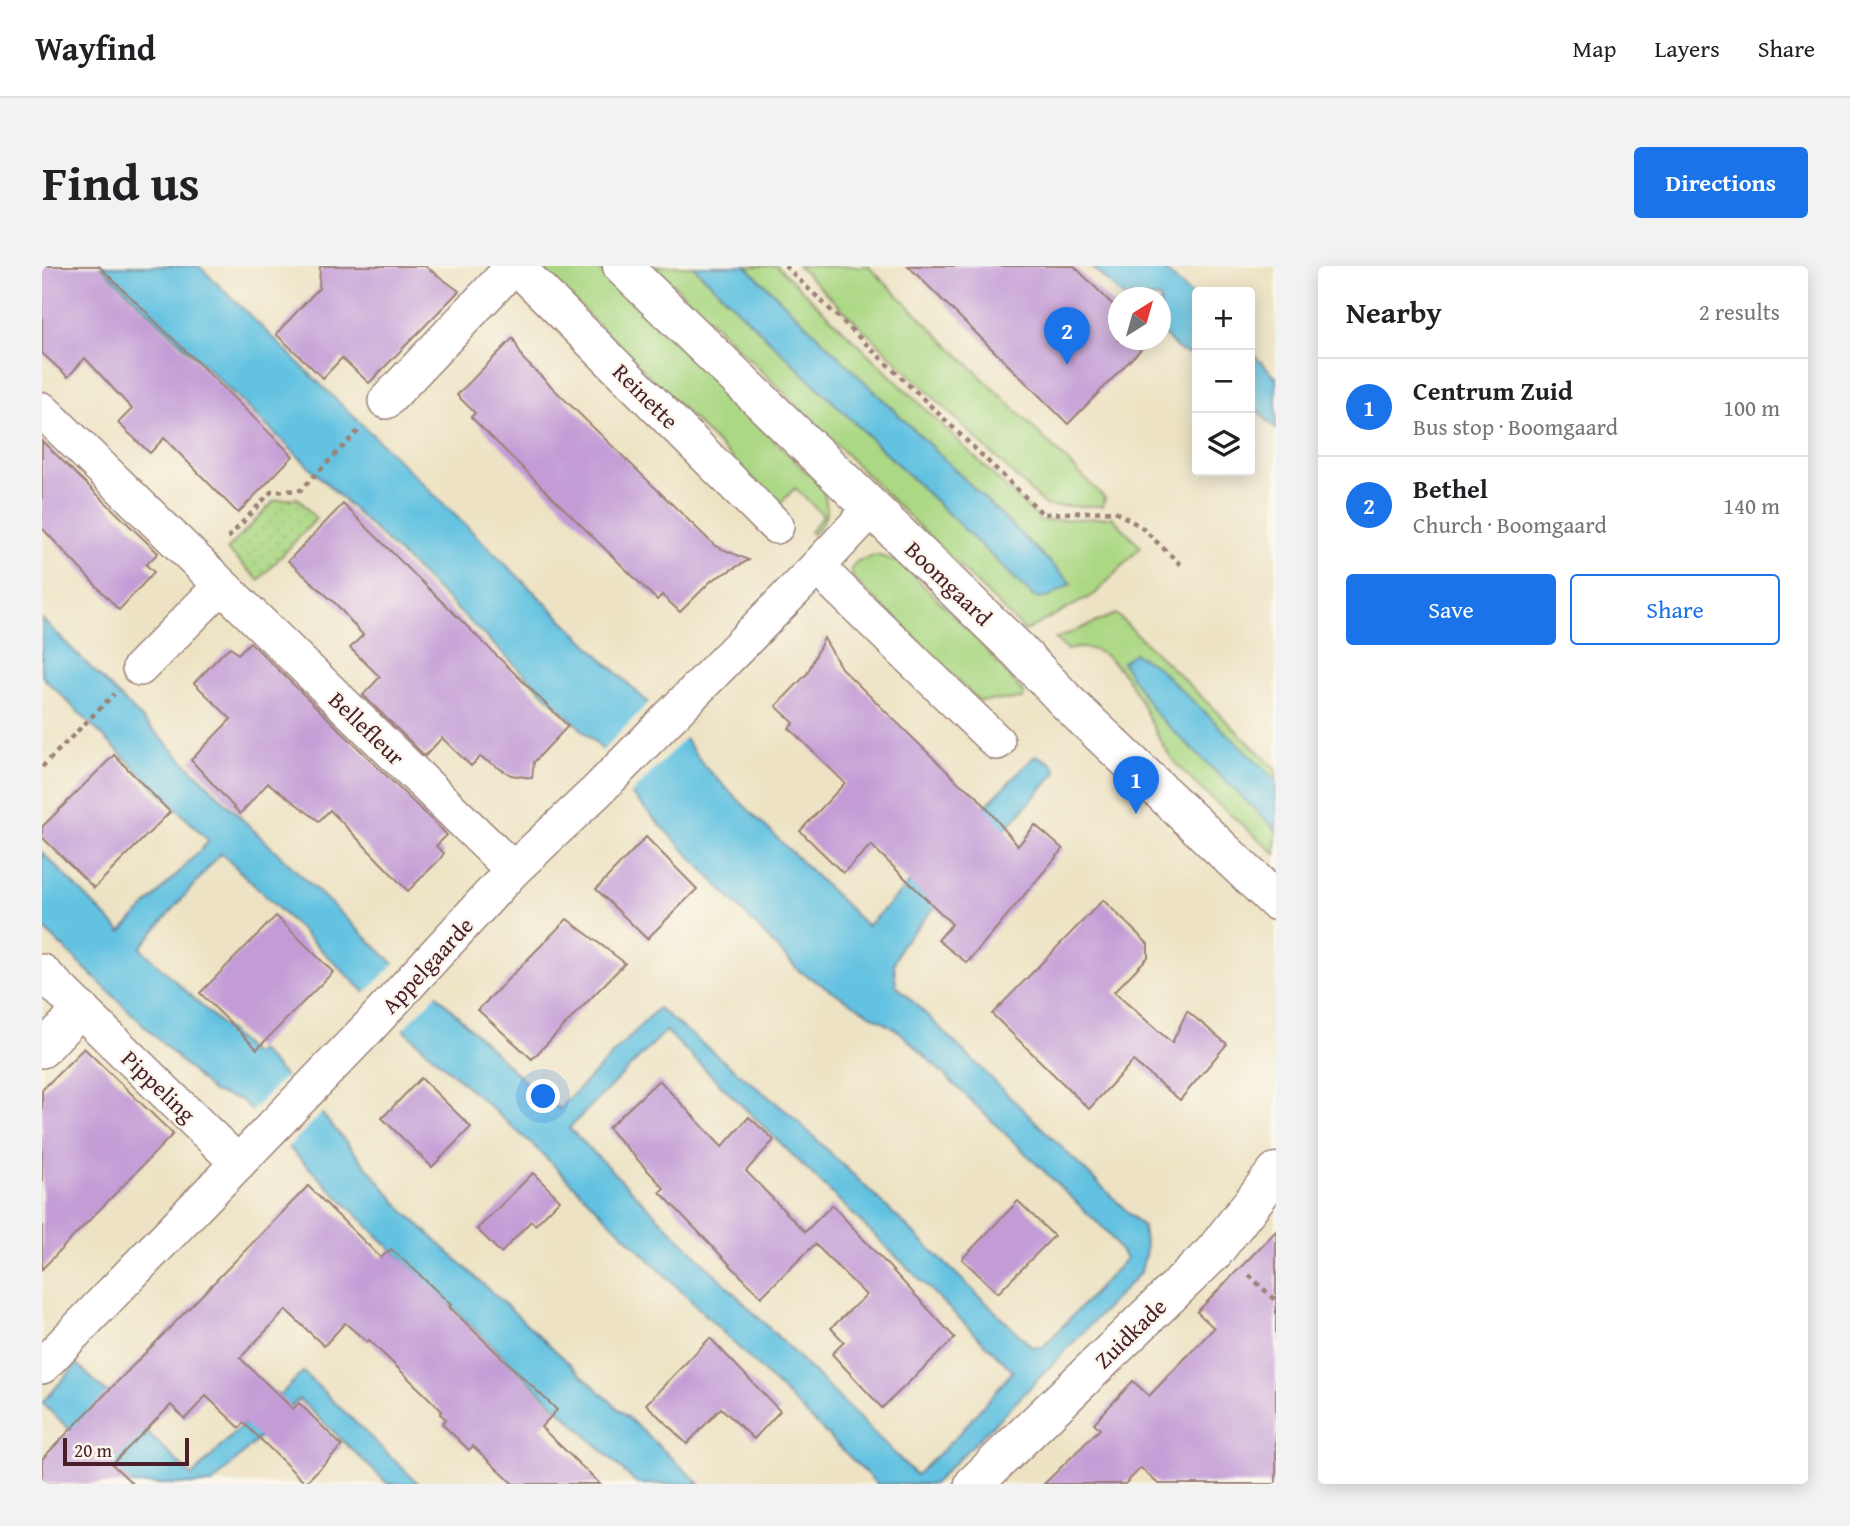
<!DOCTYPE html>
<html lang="en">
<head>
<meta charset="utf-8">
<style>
  :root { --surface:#fff; --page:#f2f2f2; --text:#202124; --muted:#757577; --line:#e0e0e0; --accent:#1a73e8 }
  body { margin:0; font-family:"Gentium Book Plus",serif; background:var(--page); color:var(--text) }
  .controls { position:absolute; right:21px; top:21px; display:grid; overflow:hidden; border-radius:7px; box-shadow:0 4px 18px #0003 }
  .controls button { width:63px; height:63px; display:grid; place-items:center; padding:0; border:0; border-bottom:2px solid var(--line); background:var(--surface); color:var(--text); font:35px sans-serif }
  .compass { position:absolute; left:1066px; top:21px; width:63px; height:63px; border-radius:50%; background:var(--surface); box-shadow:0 4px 18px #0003; rotate:37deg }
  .scale { position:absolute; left:21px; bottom:18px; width:126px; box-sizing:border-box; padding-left:7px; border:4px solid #4a1f2b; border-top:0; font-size:19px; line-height:24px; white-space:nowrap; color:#4a1f2b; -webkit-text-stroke:5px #fbf7ec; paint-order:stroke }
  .you { position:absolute; left:502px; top:831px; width:24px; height:24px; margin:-18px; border:5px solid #fff; border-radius:50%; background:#1a73e8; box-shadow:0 0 0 10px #1a73e833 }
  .badge { display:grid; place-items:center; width:46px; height:46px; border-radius:50%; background:var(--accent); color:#fff; font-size:23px; font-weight:700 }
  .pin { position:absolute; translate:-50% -58px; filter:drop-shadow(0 2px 4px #0008) }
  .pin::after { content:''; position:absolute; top:37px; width:24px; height:21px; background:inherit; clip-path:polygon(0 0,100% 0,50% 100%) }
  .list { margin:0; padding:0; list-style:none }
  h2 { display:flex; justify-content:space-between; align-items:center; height:91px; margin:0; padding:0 28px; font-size:30px }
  h2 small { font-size:23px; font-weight:400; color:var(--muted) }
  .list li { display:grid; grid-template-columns:46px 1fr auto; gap:21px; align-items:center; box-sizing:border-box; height:98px; padding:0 28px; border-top:2px solid var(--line) }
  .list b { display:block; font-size:26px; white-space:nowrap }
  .list p { margin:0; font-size:23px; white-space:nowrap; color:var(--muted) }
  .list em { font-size:23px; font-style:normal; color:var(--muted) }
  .actions { display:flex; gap:14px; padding:21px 28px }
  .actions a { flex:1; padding:16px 0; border:2px solid var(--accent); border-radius:7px; text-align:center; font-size:24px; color:var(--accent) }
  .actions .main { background:var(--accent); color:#fff }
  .icon { flex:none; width:38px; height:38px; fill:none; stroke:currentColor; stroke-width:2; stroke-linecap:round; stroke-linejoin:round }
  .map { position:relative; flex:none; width:1234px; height:1218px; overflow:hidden; border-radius:7px }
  header { display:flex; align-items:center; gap:42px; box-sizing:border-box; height:98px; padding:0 35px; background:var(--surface); border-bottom:2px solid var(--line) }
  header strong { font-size:33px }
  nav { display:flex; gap:38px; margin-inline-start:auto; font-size:24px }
  .intro { display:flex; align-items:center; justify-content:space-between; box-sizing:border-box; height:168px; padding:0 42px }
  h1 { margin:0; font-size:49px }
  .button { padding:18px 32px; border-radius:7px; background:var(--accent); color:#fff; font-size:24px; font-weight:700 }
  main { display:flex; gap:42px; padding:0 42px }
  aside { flex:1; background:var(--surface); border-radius:7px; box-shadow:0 4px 18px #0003 }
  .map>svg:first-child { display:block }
</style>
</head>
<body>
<header>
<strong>Wayfind</strong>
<nav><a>Map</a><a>Layers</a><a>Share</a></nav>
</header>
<div class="intro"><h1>Find us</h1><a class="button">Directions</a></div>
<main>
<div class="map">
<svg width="1234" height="1218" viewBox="0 0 1234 1218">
  <defs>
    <pattern id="park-dots" width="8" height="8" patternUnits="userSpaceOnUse" patternTransform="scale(1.75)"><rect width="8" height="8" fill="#acd885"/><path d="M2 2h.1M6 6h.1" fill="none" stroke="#96b973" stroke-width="1.8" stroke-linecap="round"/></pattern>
  </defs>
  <rect width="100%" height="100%" fill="#fbf7ec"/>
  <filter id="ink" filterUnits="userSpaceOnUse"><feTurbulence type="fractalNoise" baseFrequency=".0143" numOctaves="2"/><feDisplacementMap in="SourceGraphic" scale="14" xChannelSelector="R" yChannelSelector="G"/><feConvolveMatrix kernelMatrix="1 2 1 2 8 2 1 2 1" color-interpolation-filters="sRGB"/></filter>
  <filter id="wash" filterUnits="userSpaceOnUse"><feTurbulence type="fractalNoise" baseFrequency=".00686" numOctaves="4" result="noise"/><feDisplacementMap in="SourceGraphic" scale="28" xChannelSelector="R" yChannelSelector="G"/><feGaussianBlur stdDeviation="1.57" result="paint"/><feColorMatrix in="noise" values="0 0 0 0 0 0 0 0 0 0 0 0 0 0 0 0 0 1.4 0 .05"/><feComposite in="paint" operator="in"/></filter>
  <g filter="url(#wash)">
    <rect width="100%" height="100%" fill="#ede3c4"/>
    <g fill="#acd885" stroke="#7b7c58" stroke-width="2">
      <path d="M503,0H554L780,221C787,241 787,253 771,268L768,266L781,249L753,222L737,239L502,5Z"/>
      <path d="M613,0H651L993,332L1029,317L704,0H735L999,255L1070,251L1099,281L1053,328L983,365Z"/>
      <path d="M756,0H826L1063,232L1060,240H1004Z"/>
      <path d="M835,289L859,297L937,375L982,428L981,433L937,435L811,312L809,303L815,295Z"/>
      <path d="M1074,348L1234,503V588C1203,560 1157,525 1131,494C1103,460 1084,367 1025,384L1013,373Z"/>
    </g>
    <path fill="url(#park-dots)" stroke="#7b7c58" stroke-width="2" d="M256,232L274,253L217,314L185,284L232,235Z"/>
    <g fill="#63c2e1" stroke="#567086" stroke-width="2" fill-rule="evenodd">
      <path d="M59,0H157L643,473L663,501L825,660L994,489L1011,498L1015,506L859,679L852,698L854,719L1101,961L1104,984L1099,1006L974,1136L891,1218H835L494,882L364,766L179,587L98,682L211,788L217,784L280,848L363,946L658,1218H595L349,983L199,834L171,826L0,661V586L79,666L167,575L0,410V353L202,555L353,699L396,730L496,829L517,843L616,742L749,849L990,1081H1001L1084,993L1065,966L858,766L757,705L589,528L561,484ZM624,765L971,1105L914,1171L874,1209L527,862Z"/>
      <path d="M651,0H704L1029,317L1006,332H993Z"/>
      <path d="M1049,0H1119L1155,35V90L1138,85L1119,66L1118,32L1082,31Z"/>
      <path d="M1208,85L1234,111V163L1208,138Z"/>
      <path d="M1092,387L1114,400L1234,514V564L1113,447L1080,396Z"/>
      <path d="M35,1098L150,1210L233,1126L238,1129L261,1106L377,1218H346L257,1133L170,1218H84L0,1137Z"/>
    </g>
    <g fill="#ede3c4">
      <path d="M608,435L645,470L586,531L558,487Z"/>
      <path d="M355,695L397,726L358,766L321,729Z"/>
      <path d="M246,807L282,845L244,883L208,847Z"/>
    </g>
    <g id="blocks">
      <g fill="#c39cd6">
        <path d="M0,0H57L251,190L196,247L122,172L108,187L76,157L90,143L43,92L26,111L0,87Z"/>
        <path d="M278,0H383L417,25L327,117L300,92L281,112L234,68L277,22Z"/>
        <path d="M866,0H1032L1076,44V74H1108L1026,158Z"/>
        <path d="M471,72L481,93L673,280L707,294L670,314L638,346L620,329L615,334L429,151L433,147L415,129Z"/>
        <path d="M0,175L116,287L104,299L112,306L77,344L0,262Z"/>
        <path d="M301,238L526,460L492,496L490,512L469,509L438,491L429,500L400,472L383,490L321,429L338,411L308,382L321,369L294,338L246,295Z"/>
        <path d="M782,372L799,402L918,518L934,529L976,580L993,559L1021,583L925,697L896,674L910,658L829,579L801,607L758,565L803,517L747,462L752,457L734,440L765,408Z"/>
        <path d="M208,376L405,569L394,580L402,587L398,593L366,625L288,544L277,555L226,517L198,548L149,494L189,453L152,417L183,385L189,381L196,388Z"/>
        <path d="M72,489L128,546L52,622L0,571V561Z"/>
        <path d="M604,571L655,623L605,673L554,623Z"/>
        <path d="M1061,634L1106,678V691L1072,726L1130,777L1145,745L1185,778L1138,834L1091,795L1047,843L950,748Z"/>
        <path d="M234,650L291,706L215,783L158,727Z"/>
        <path d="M525,653L583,697L490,793L436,744Z"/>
        <path d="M42,782L131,868L0,1003V824Z"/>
        <path d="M379,812L429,861L390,901L340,852Z"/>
        <path d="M617,814L680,881L707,851L732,874L704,905L763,966L790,939L913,1072L840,1142L790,1088L802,1076L789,1062L824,1029L773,978L719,1031L618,926L622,922L566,862Z"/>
        <path d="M491,907L518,934L493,959L489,955L459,987L435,963Z"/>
        <path d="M266,920L339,992L349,983L376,1007L409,1039L407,1041L515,1144L499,1161L558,1218H471L431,1180L427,1184L400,1158L404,1153L398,1148L400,1145L327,1074L325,1076L303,1057L282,1080L244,1044L198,1092L251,1143L257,1137L300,1180L263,1217L202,1157L198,1162L164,1130L143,1153L129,1139L70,1198L91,1218H0V1193Z"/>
        <path d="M976,935L1012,970L956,1027L920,993Z"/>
        <path d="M1234,965V1218H1116L1099,1202L1083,1218H1002L1058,1163L1052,1157L1091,1115L1107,1130L1172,1062L1155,1046Z"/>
        <path d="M668,1072L738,1145L712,1173L679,1142L645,1178L604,1138Z"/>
      </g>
    </g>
  </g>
  <g filter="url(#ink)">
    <use href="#blocks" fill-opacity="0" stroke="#9c8178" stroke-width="2"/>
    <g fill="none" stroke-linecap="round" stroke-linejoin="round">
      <g stroke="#9c8178" stroke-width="38">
        <g id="street">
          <path d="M474,0L734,260"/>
          <path d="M344,135L472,0"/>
          <path d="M0,144L471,604"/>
          <path d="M830,242L775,301L955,476"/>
          <path d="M98,402L179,320"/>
          <path d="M0,706L196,897"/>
          <path d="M0,784L39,743"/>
          <path d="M0,1100L327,761L471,604L555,525L775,301"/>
        </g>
      </g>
      <g stroke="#9c8178" stroke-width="41">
        <g id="secondary">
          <path d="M580,0L975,383L1026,437L1234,635"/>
          <path d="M932,1218L1171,987L1234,906"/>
        </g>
      </g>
      <g stroke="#9c8178" stroke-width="4.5" stroke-dasharray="5 5" stroke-linecap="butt">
        <path d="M743,0L1001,248L1073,245L1099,261L1141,301"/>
        <path d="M186,272L229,226L259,224L319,162"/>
        <path d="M0,501L72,428"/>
        <path d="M1207,1009L1234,1035"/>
      </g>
      <use href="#street" stroke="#fff" stroke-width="35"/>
      <use href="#secondary" stroke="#fff" stroke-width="38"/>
    </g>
  </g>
  <g text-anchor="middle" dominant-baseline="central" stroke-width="5" stroke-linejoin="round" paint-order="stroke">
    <g font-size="23" fill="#4a1f2b" stroke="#fbf7ec">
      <text transform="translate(604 130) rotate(45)">Reinette</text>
      <text transform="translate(907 317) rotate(44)">Boomgaard</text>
      <text transform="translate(325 462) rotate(44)">Bellefleur</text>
      <text transform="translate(385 699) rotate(-47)">Appelgaarde</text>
      <text transform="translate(117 820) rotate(44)">Pippeling</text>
      <text transform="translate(1088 1067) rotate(-44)">Zuidkade</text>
    </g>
  </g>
</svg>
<div class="controls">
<button>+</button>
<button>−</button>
<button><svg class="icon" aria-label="layers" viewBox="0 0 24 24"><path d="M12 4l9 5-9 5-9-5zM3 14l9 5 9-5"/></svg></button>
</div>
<svg class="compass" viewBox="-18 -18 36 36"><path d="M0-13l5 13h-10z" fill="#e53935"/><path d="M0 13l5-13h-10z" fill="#757577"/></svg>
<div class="scale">20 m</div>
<div class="you"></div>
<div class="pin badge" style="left:1094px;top:548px">1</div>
<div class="pin badge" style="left:1025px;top:99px">2</div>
</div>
<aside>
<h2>Nearby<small>2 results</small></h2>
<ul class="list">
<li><span class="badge">1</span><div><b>Centrum Zuid</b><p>Bus stop · Boomgaard</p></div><em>100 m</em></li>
<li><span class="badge">2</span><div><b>Bethel</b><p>Church · Boomgaard</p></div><em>140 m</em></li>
</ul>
<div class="actions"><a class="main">Save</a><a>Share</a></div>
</aside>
</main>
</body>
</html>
